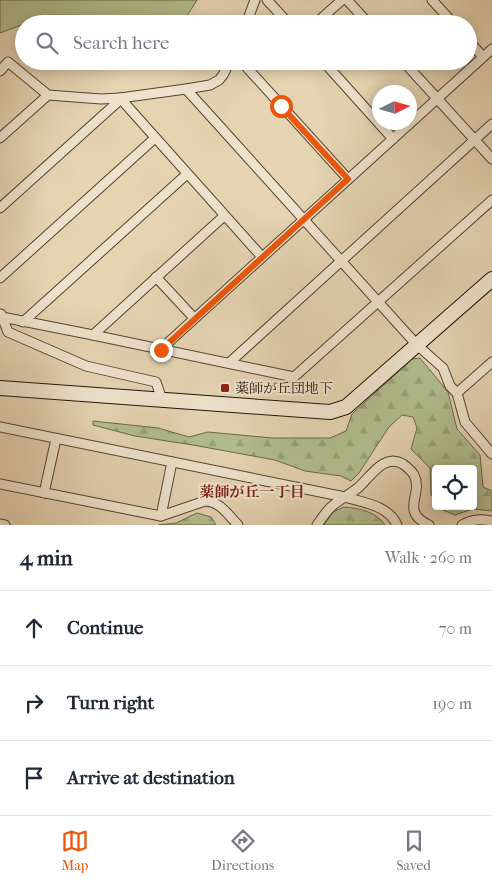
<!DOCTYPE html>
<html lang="en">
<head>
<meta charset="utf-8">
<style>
  :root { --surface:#fff; --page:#f2f2f3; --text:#1f2937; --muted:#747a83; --line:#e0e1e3; --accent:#ea580c }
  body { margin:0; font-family:"IM FELL French Canon","Noto Serif JP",serif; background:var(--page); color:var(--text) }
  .controls { position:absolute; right:15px; bottom:15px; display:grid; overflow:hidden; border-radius:5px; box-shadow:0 2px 12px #0003 }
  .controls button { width:45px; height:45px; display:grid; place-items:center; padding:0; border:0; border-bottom:1px solid var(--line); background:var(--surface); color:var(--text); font:25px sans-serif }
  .compass { position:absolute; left:372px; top:85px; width:45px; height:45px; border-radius:50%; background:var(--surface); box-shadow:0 2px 12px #0003; rotate:85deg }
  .stop { position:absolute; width:15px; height:15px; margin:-11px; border:4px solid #ea580c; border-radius:50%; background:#fff }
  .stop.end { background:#ea580c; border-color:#fff; box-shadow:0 1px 5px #0008 }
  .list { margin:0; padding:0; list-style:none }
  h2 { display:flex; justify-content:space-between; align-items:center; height:65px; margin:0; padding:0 20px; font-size:21px }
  h2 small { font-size:16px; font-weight:400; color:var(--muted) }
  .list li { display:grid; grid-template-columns:32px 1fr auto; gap:15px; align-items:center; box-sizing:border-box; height:75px; padding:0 20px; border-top:1px solid var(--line) }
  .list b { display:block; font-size:19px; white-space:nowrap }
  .list em { font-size:16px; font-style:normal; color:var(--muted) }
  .icon { flex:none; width:28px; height:28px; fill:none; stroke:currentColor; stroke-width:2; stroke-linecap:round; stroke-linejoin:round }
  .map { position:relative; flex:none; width:492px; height:525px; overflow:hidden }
  .search { position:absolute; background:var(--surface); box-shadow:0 2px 12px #0003; left:15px; right:15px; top:15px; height:55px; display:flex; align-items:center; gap:12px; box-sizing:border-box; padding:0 18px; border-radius:28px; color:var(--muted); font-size:19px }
  .sheet { height:290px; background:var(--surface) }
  nav { display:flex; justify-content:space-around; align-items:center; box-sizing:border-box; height:70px; border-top:1px solid var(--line); background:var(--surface); font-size:14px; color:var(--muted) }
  nav a { display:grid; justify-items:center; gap:2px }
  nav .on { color:var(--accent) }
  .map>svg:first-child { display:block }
</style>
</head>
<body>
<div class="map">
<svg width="492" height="525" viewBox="0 0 492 525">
  <defs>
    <pattern id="forest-firs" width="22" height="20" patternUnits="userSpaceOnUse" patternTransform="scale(1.25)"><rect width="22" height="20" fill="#b1bd8e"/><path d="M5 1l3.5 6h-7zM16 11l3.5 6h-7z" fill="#98a279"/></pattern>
  </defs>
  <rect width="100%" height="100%" fill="#e5d3b2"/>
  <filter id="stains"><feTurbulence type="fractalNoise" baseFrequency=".004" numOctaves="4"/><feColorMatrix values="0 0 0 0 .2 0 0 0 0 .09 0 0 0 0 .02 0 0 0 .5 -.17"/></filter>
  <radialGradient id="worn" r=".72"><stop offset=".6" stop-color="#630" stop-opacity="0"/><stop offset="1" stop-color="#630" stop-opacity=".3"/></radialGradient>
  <g fill="url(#forest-firs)" stroke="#6a684a">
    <path d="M420,358L448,392L457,429L480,455L483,487L492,491V511L473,509L455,515L443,510L440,506H473V469H436V501L431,495L430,468L411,449L417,428L413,417L402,415L389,427L359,473L351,481L341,476L305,471L275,460L193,445L135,436L93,425V421L158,428L189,437L208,432L272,438H330L346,431L352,414L412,359Z"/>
    <path d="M344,507C359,508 377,512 385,525H324L333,512Z"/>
    <path d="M197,513L211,517L216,525H158L176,523Z"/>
  </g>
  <path fill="#b1bd8e" stroke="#6a684a" d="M0,0H197L185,19L173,24H79L65,17L49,15L24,24L0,33Z"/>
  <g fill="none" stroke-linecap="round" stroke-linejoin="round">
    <g stroke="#544430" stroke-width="11">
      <g id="street">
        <path d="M267,0L289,24"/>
        <path d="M347,0L369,24"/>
        <path d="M432,0L454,24"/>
        <path d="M246,24L255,0"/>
        <path d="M315,24L342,0"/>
        <path d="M468,40L483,57"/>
        <path d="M241,61L348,179"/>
        <path d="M323,61L393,139"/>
        <path d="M403,61L492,159"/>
        <path d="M0,71L8,62L48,95L101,99L120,98L262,257"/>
        <path d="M186,89L417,345L443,368L450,386L457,393L465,422L492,454"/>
        <path d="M120,98L186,89L210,85L219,80L223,75L230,61"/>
        <path d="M0,138L48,95"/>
        <path d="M0,208L121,99"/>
        <path d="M156,277L194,318"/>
        <path d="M0,278L155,138"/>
        <path d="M1,314L8,332L86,366L156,382L162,400"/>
        <path d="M2,317L93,335L294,377L492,200"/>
        <path d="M23,322L187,174"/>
        <path d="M93,335L224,216"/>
        <path d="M161,349L492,49"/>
        <path d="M229,363L492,124"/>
        <path d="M457,393L492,362"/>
        <path d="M0,427L345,497C364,503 388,505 397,525"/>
        <path d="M0,484L161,516L205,501C220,501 229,516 238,525"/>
        <path d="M44,493L56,439"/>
        <path d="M161,516L172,462"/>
        <path d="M0,524L5,525"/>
        <path d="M317,525C321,519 326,512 331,507C340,499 351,494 359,487C371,476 384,453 403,464C407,467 411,470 414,475C424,494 399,511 429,525"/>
        <path d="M462,525C473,519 480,519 492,521"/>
      </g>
    </g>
    <g stroke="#231405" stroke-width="16">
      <path id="secondary" d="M0,388L330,412L346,407L492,279"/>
    </g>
    <use href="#street" stroke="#eee2cd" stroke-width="9"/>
    <use href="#secondary" stroke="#eee2cd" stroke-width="14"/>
  </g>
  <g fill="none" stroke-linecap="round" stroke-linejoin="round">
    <path stroke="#ea580c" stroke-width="6" d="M161,350L348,179L281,106"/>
  </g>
  <rect fill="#8f2418" stroke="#eee2cd" stroke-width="2" x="220" y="383" width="10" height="10" rx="2.5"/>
  <g text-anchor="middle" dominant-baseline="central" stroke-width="4" stroke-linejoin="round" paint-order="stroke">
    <g font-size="14" fill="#231405" stroke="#eee2cd" text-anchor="start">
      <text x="235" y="388">薬師が丘団地下</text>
    </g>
    <g font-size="15" font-weight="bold" fill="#7a1f14" stroke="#eee2cd">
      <text x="252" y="492">薬師が丘一丁目</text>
    </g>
  </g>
  <rect width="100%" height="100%" filter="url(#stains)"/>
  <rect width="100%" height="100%" fill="url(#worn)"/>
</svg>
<div class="controls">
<button><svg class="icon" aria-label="locate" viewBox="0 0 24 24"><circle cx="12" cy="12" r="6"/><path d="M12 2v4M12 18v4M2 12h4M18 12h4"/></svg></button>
</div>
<svg class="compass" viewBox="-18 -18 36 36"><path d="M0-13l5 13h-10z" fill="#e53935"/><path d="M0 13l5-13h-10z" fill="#747a83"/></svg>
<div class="stop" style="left:281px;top:106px"></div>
<div class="stop end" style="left:161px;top:350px"></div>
<div class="search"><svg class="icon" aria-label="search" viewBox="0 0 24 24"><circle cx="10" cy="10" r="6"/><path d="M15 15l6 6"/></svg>Search here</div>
</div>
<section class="sheet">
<h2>4 min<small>Walk · 260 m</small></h2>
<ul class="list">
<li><svg class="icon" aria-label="ahead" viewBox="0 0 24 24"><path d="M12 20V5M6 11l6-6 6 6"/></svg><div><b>Continue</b></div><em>70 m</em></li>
<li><svg class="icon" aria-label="right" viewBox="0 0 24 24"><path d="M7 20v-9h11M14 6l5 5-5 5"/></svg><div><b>Turn right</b></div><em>190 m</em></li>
<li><svg class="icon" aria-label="arrive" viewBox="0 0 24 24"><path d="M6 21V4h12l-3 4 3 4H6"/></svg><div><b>Arrive at destination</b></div></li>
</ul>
</section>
<nav>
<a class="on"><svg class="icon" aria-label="map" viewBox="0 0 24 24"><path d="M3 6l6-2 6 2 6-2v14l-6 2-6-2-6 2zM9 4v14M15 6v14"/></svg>Map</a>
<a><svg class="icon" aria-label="directions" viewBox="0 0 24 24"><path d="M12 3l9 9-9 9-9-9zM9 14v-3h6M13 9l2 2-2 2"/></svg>Directions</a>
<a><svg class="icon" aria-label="saved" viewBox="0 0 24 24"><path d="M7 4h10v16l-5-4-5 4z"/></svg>Saved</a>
</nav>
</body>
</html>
